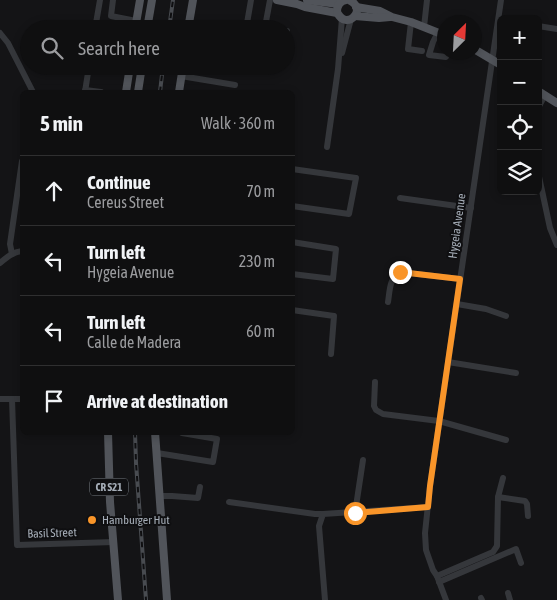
<!DOCTYPE html>
<html lang="en">
<head>
<meta charset="utf-8">
<style>
  :root { --surface:#0f0f10; --page:#181819; --text:#f1f3f6; --muted:#9b9c9f; --line:#2f2f30 }
  body { margin:0; font-family:"Asap Condensed",sans-serif; background:var(--page); color:var(--text) }
  .controls { position:absolute; right:15px; top:15px; display:grid; overflow:hidden; border-radius:8px; box-shadow:0 2px 8px #0003 }
  .controls button { width:45px; height:45px; display:grid; place-items:center; padding:0; border:0; border-bottom:1px solid var(--line); background:var(--surface); color:var(--text); font:25px sans-serif }
  .compass { position:absolute; left:437px; top:15px; width:45px; height:45px; border-radius:50%; background:var(--surface); box-shadow:0 2px 8px #0003; rotate:24deg }
  .stop { position:absolute; width:15px; height:15px; margin:-11px; border:4px solid #f99529; border-radius:50%; background:#fff }
  .stop.end { background:#f99529; border-color:#fff; box-shadow:0 1px 5px #0008 }
  .list { margin:0; padding:0; list-style:none }
  h2 { display:flex; justify-content:space-between; align-items:center; height:65px; margin:0; padding:0 20px; font-size:21px }
  h2 small { font-size:16px; font-weight:400; color:var(--muted) }
  .list li { display:grid; grid-template-columns:32px 1fr auto; gap:15px; align-items:center; box-sizing:border-box; height:70px; padding:0 20px; border-top:1px solid var(--line) }
  .list b { display:block; font-size:19px; white-space:nowrap }
  .list p { margin:0; font-size:16px; white-space:nowrap; color:var(--muted) }
  .list em { font-size:16px; font-style:normal; color:var(--muted) }
  .icon { flex:none; width:28px; height:28px; fill:none; stroke:currentColor; stroke-width:2; stroke-linecap:round; stroke-linejoin:round }
  .map { position:relative; flex:none; width:557px; height:600px; overflow:hidden }
  .search { position:absolute; background:var(--surface); box-shadow:0 2px 8px #0003; left:20px; top:20px; width:275px; height:55px; display:flex; align-items:center; gap:12px; box-sizing:border-box; padding:0 18px; border-radius:28px; color:var(--muted); font-size:19px }
  .panel { position:absolute; background:var(--surface); box-shadow:0 2px 8px #0003; left:20px; top:90px; width:275px; height:345px; border-radius:8px }
  .map>svg:first-child { display:block }
</style>
</head>
<body>
<div class="map">
<svg width="557" height="600" viewBox="0 0 557 600">
  <rect width="100%" height="100%" fill="#141416"/>
  <g fill="none" stroke-linecap="round" stroke-linejoin="round">
    <g stroke="#35373b" stroke-width="6">
      <path d="M113,0L111,16L136,21"/>
      <path d="M270,0L265,27L275,29"/>
      <path d="M411,22L408,49L422,51"/>
      <path d="M538,26L557,29"/>
      <path d="M424,27L427,0"/>
      <path d="M95,29L100,0"/>
      <path d="M246,29L251,0"/>
      <path d="M286,31H287"/>
      <path d="M438,32L433,42L429,55L446,57"/>
      <path d="M0,33L8,43L33,92"/>
      <path d="M342,53L351,19"/>
      <path d="M181,76L235,85"/>
      <path d="M85,90L101,92"/>
      <path d="M85,92L89,66"/>
      <path d="M538,108L545,95"/>
      <path d="M327,147L338,69L342,18"/>
      <path d="M292,169L356,178L349,214L292,206"/>
      <path d="M538,172L550,228L557,245"/>
      <path d="M400,198L471,208"/>
      <path d="M292,242L336,249L333,279L292,274"/>
      <path d="M12,254L10,244L22,161"/>
      <path d="M0,263C7,257 13,252 22,251"/>
      <path d="M388,302C390,290 389,279 400,272L460,279"/>
      <path d="M457,304L486,309L506,316"/>
      <path d="M292,310L334,316L331,354"/>
      <path d="M448,362L516,373"/>
      <path d="M375,382L374,406L376,410L383,414L439,421L506,440"/>
      <path d="M0,399H22"/>
      <path d="M12,399L17,545L114,542"/>
      <path d="M157,453L213,462L217,439L182,433"/>
      <path d="M160,496H172L198,498L200,487"/>
      <path d="M498,497L525,501L527,504L528,516"/>
      <path d="M229,502L315,514H323"/>
      <path d="M355,513L363,460"/>
      <path d="M437,576L493,552L497,546L498,497L503,478"/>
      <path d="M439,582L516,549L521,563"/>
      <path d="M508,593L510,600"/>
      <path d="M481,598L482,600"/>
      <path d="M325,600L319,526L323,514L428,507"/>
      <path d="M446,600L437,576L433,570L426,550L425,533L430,486L501,0"/>
    </g>
    <g stroke="#51545a" stroke-width="8">
      <path d="M277,0L297,4L305,7L337,13"/>
      <path d="M307,0L338,4"/>
      <path d="M346,0C339,1 337,6 337,12C346,32 369,9 349,0"/>
      <path d="M356,7L380,11L392,17L411,22L444,35"/>
      <path d="M355,16L379,18L390,17"/>
      <path d="M135,29L140,0"/>
      <path d="M147,29L152,0"/>
      <path d="M188,29L193,0"/>
      <path d="M474,49L501,65"/>
      <path d="M538,91L557,103"/>
      <path d="M126,92L130,66"/>
      <path d="M138,92L142,66"/>
      <path d="M179,92L183,66"/>
      <path d="M108,432L110,502L118,600"/>
      <path d="M155,432L167,600"/>
    </g>
    <g stroke="#484b50" stroke-width="4">
      <g id="rail">
        <path d="M169,29L173,0"/>
        <path d="M160,92L163,66"/>
        <path d="M135,432L136,463L146,600"/>
      </g>
    </g>
    <use href="#rail" stroke="#0f0f11" stroke-width="2" stroke-dasharray="5.5" stroke-linecap="butt"/>
  </g>
  <g fill="none" stroke-linecap="round" stroke-linejoin="round">
    <path stroke="#f99529" stroke-width="6" d="M355,513L428,507L430,486L460,279L400,272"/>
  </g>
  <circle fill="#f99529" stroke="#0f0f11" stroke-width="2" cx="92" cy="520" r="5"/>
  <g text-anchor="middle" dominant-baseline="central" stroke-width="4" stroke-linejoin="round" paint-order="stroke">
    <rect fill="#0f0f11" stroke="#787e85" stroke-width="1" x="90" y="478.5" width="38" height="17" rx="4"/>
    <g font-size="11" font-weight="bold" fill="#a5adb7">
      <text x="109" y="487">CR S21</text>
    </g>
    <g font-size="12" fill="#a5adb7" stroke="#0f0f11">
      <text transform="translate(457 226) rotate(-82)">Hygeia Avenue</text>
      <text transform="translate(52 533) rotate(-2)">Basil Street</text>
    </g>
    <g font-size="12" fill="#a5adb7" stroke="#0f0f11" text-anchor="start">
      <text x="102" y="520">Hamburger Hut</text>
    </g>
  </g>
</svg>
<div class="controls">
<button>+</button>
<button>−</button>
<button><svg class="icon" aria-label="locate" viewBox="0 0 24 24"><circle cx="12" cy="12" r="6"/><path d="M12 2v4M12 18v4M2 12h4M18 12h4"/></svg></button>
<button><svg class="icon" aria-label="layers" viewBox="0 0 24 24"><path d="M12 4l9 5-9 5-9-5zM3 14l9 5 9-5"/></svg></button>
</div>
<svg class="compass" viewBox="-18 -18 36 36"><path d="M0-13l5 13h-10z" fill="#e53935"/><path d="M0 13l5-13h-10z" fill="#9b9c9f"/></svg>
<div class="stop" style="left:355px;top:513px"></div>
<div class="stop end" style="left:400px;top:272px"></div>
<div class="search"><svg class="icon" aria-label="search" viewBox="0 0 24 24"><circle cx="10" cy="10" r="6"/><path d="M15 15l6 6"/></svg>Search here</div>
<section class="panel">
<h2>5 min<small>Walk · 360 m</small></h2>
<ul class="list">
<li><svg class="icon" aria-label="ahead" viewBox="0 0 24 24"><path d="M12 20V5M6 11l6-6 6 6"/></svg><div><b>Continue</b><p>Cereus Street</p></div><em>70 m</em></li>
<li><svg class="icon" aria-label="left" viewBox="0 0 24 24"><path d="M17 20v-9H6M10 6l-5 5 5 5"/></svg><div><b>Turn left</b><p>Hygeia Avenue</p></div><em>230 m</em></li>
<li><svg class="icon" aria-label="left" viewBox="0 0 24 24"><path d="M17 20v-9H6M10 6l-5 5 5 5"/></svg><div><b>Turn left</b><p>Calle de Madera</p></div><em>60 m</em></li>
<li><svg class="icon" aria-label="arrive" viewBox="0 0 24 24"><path d="M6 21V4h12l-3 4 3 4H6"/></svg><div><b>Arrive at destination</b></div></li>
</ul>
</section>
</div>
</body>
</html>
